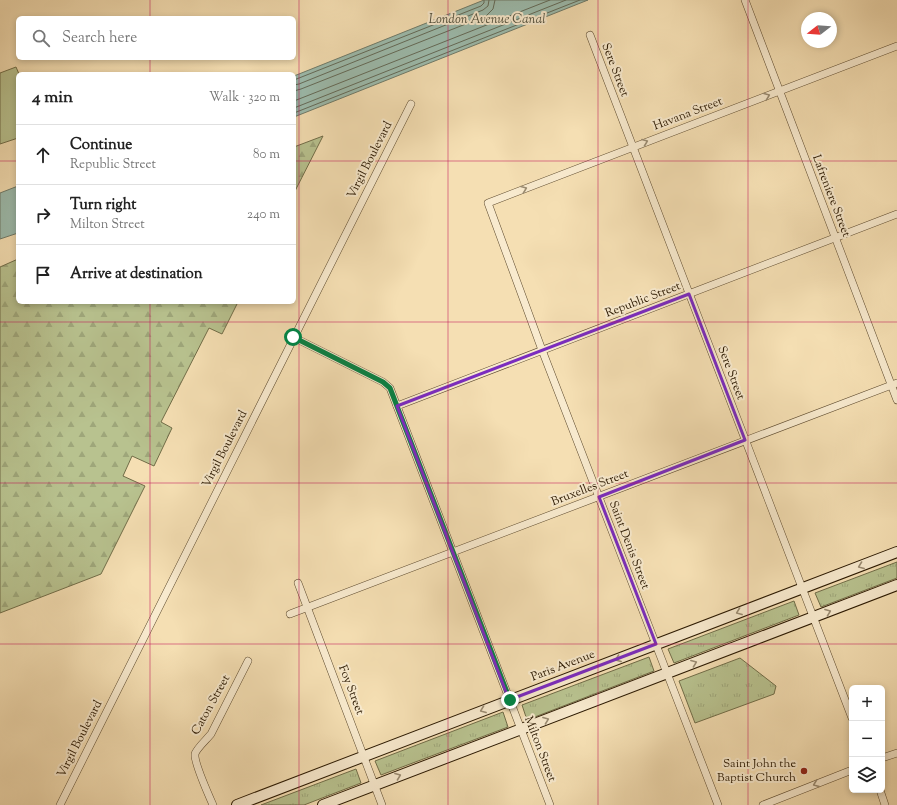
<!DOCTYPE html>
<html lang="en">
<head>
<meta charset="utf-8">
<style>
  :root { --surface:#fff; --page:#f6f6f6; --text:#222; --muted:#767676; --line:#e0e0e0 }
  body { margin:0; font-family:"Sorts Mill Goudy",serif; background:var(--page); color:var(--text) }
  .controls { position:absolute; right:12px; bottom:12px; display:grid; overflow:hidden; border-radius:6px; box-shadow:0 2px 6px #0003 }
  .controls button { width:36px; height:36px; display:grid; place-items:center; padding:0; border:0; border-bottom:1px solid var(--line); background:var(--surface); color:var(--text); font:20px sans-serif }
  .compass { position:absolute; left:801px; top:12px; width:36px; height:36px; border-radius:50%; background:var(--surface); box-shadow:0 2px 6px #0003; rotate:253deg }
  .stop { position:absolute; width:12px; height:12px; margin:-9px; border:3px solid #0b8043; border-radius:50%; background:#fff }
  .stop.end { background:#0b8043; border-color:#fff; box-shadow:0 1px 4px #0008 }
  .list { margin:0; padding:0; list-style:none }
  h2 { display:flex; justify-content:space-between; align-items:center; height:52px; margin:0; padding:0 16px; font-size:17px }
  h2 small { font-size:13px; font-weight:400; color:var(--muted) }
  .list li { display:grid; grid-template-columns:26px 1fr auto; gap:12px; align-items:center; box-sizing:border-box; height:60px; padding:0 16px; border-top:1px solid var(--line) }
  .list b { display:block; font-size:15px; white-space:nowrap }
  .list p { margin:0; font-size:13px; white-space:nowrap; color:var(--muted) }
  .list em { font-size:13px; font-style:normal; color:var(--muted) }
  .icon { flex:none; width:22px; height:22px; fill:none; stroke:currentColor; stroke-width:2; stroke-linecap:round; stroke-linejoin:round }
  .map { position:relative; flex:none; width:897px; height:805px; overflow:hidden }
  .search { position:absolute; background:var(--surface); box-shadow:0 2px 6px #0003; left:16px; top:16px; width:280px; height:44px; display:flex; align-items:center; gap:10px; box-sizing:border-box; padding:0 14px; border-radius:6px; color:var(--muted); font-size:15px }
  .panel { position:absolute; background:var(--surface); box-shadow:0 2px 6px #0003; left:16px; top:72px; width:280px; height:232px; border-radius:6px }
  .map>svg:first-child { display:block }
</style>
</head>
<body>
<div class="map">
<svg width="897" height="805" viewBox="0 0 897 805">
  <defs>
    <pattern id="grass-tufts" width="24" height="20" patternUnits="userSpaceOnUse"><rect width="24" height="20" fill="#b8c28f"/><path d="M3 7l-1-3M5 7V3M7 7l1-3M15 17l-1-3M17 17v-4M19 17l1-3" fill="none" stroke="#9ea67a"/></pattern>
    <pattern id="forest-firs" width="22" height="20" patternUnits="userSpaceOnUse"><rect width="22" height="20" fill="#b8c28f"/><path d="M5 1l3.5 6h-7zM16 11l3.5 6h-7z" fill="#9ea67a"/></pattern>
  </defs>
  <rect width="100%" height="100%" fill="#f5dfb3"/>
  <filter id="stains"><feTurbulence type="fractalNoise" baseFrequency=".005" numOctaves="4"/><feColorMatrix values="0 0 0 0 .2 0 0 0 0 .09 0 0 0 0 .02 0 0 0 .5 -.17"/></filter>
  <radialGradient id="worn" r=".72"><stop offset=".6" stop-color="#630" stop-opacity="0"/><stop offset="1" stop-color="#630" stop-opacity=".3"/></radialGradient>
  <g fill="url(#grass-tufts)" stroke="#716d48">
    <path d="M897,562V578L821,607L815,593Z"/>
    <path d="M794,601L799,615L674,663L668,649Z"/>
    <path d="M649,657L654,671L527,720L522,705Z"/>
    <path d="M740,658L776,686L774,694L695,723L679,681Z"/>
    <path d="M503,712L508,727L381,775L375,761Z"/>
    <path d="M356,769L361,783L304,805H261Z"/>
  </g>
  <g fill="url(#forest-firs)" stroke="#716d48">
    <path d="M323,136L294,193V147Z"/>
    <path d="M18,259V302H238L222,334L209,328L161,422L172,428L154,466L132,456L123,476L145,486L101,574L0,613V267Z"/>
  </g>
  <path fill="#b8c28f" stroke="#716d48" d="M16,67L19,74L18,138L0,144V73Z"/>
  <g fill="#9cbcae" stroke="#6e7a69">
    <path d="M484,0H588L294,117V76Z"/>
    <path d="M18,186V233L0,239V193Z"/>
  </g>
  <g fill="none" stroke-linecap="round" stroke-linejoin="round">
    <g stroke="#636a58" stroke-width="1">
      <path d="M294,80L481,6L484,3V0"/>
      <path d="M294,85L299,84L483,10L488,6L489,0"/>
      <path d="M294,91L301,89L486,16L493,9L495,0"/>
      <path d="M294,101L550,0"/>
      <path d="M294,108L566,0"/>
      <path d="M294,113L580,0"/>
    </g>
    <g stroke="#5d4a2e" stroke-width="8">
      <g id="street">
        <path d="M745,0L897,400"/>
        <path d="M590,35L852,718"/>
        <path d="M293,337L383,382L390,388L550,805"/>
        <path d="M397,406L897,214"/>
        <path d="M298,583L382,805"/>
        <path d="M290,614L897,383"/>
        <path d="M882,758L897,753"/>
        <path d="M880,790L885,805"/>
        <path d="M60,805L411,104"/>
        <path d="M213,805C209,796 194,762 195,754C196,749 207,739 211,734L248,661"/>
        <path d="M718,805L542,350L488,203L897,46"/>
        <path d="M763,805L852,770"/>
      </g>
    </g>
    <g stroke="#2a1801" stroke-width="12">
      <g id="secondary">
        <path d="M237,805L897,552"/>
        <path d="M323,805L897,585"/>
      </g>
    </g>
    <use href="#street" stroke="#f8eace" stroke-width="7"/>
    <use href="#secondary" stroke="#f8eace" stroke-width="10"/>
  </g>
  <defs><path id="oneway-chevron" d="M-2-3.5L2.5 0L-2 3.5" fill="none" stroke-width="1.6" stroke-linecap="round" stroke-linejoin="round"/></defs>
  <g stroke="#9b8c72">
    <use href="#oneway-chevron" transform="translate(767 96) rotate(-21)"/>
    <use href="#oneway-chevron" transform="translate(645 142) rotate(-21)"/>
    <use href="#oneway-chevron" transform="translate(524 189) rotate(-21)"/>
    <use href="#oneway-chevron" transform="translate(861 566) rotate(159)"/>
    <use href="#oneway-chevron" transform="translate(739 612) rotate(159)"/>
    <use href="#oneway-chevron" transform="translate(828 612) rotate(-21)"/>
    <use href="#oneway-chevron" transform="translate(618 659) rotate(159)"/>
    <use href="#oneway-chevron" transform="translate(694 663) rotate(-21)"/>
    <use href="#oneway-chevron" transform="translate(483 710) rotate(159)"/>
    <use href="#oneway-chevron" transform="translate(546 720) rotate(-21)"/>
    <use href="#oneway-chevron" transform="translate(398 776) rotate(-21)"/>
    <use href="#oneway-chevron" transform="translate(816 784) rotate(159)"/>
  </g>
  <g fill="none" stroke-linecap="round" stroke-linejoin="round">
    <path stroke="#0b8043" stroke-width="5" d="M293,337L383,382L390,388L510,700"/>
  </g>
  <path fill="none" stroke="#7b2cbf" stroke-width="3" stroke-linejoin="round" d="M689,294L745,440L599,497L656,644L509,700L397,406Z"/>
  <path fill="none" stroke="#c2185b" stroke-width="1" stroke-opacity="0.55" d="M150,0V18M299,0V805M448,0V805M598,0V805M748,0V805M150,58V74M0,161H18M294,161H897M150,302V805M0,322H897M0,483H897M0,644H897"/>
  <circle fill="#8f2418" stroke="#f8eace" stroke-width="1.5" cx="804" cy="771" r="4"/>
  <g text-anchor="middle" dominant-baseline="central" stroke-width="4" stroke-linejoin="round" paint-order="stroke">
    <g font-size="12" fill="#2a1801" stroke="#f8eace">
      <text transform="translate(615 70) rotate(69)">Sere Street</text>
      <text transform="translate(688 114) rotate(-21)">Havana Street</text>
      <text transform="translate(370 160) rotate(-63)">Virgil Boulevard</text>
      <text transform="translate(831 196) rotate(69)">Lafreniere Street</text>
      <text transform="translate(643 300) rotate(-21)">Republic Street</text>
      <text transform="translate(731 373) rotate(69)">Sere Street</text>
      <text transform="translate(225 449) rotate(-63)">Virgil Boulevard</text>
      <text transform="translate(590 488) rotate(-21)">Bruxelles Street</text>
      <text transform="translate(629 545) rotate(69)">Saint Denis Street</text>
      <text transform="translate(563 666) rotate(-21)">Paris Avenue</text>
      <text transform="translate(351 690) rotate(69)">Foy Street</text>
      <text transform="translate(211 705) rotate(-61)">Caton Street</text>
      <text transform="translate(80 739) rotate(-63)">Virgil Boulevard</text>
      <text transform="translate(540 749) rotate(69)">Milton Street</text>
    </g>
    <g font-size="12" fill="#2a1801" stroke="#f8eace" text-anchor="end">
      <text x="796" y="764">Saint John the<tspan x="796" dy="14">Baptist Church</tspan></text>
    </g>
    <g font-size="13" font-style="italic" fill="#52513e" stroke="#f8eace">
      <text x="487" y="20">London Avenue Canal</text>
    </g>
  </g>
  <rect width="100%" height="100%" filter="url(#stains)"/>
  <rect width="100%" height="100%" fill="url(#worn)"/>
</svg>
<div class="controls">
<button>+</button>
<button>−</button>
<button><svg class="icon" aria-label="layers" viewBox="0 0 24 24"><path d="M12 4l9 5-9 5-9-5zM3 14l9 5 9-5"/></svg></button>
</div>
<svg class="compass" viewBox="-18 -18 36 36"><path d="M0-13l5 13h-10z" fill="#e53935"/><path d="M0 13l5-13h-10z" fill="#767676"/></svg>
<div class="stop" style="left:293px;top:337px"></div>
<div class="stop end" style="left:510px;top:700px"></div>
<div class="search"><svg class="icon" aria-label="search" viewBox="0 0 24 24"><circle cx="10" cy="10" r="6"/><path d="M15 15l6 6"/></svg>Search here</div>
<section class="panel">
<h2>4 min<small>Walk · 320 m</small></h2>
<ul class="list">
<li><svg class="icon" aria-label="ahead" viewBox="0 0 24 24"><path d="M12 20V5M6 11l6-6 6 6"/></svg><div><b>Continue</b><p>Republic Street</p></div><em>80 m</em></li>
<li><svg class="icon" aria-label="right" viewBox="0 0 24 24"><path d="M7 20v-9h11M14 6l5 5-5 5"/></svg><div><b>Turn right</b><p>Milton Street</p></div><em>240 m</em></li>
<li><svg class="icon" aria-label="arrive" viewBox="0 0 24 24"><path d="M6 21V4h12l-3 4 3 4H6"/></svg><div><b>Arrive at destination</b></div></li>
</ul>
</section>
</div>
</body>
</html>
